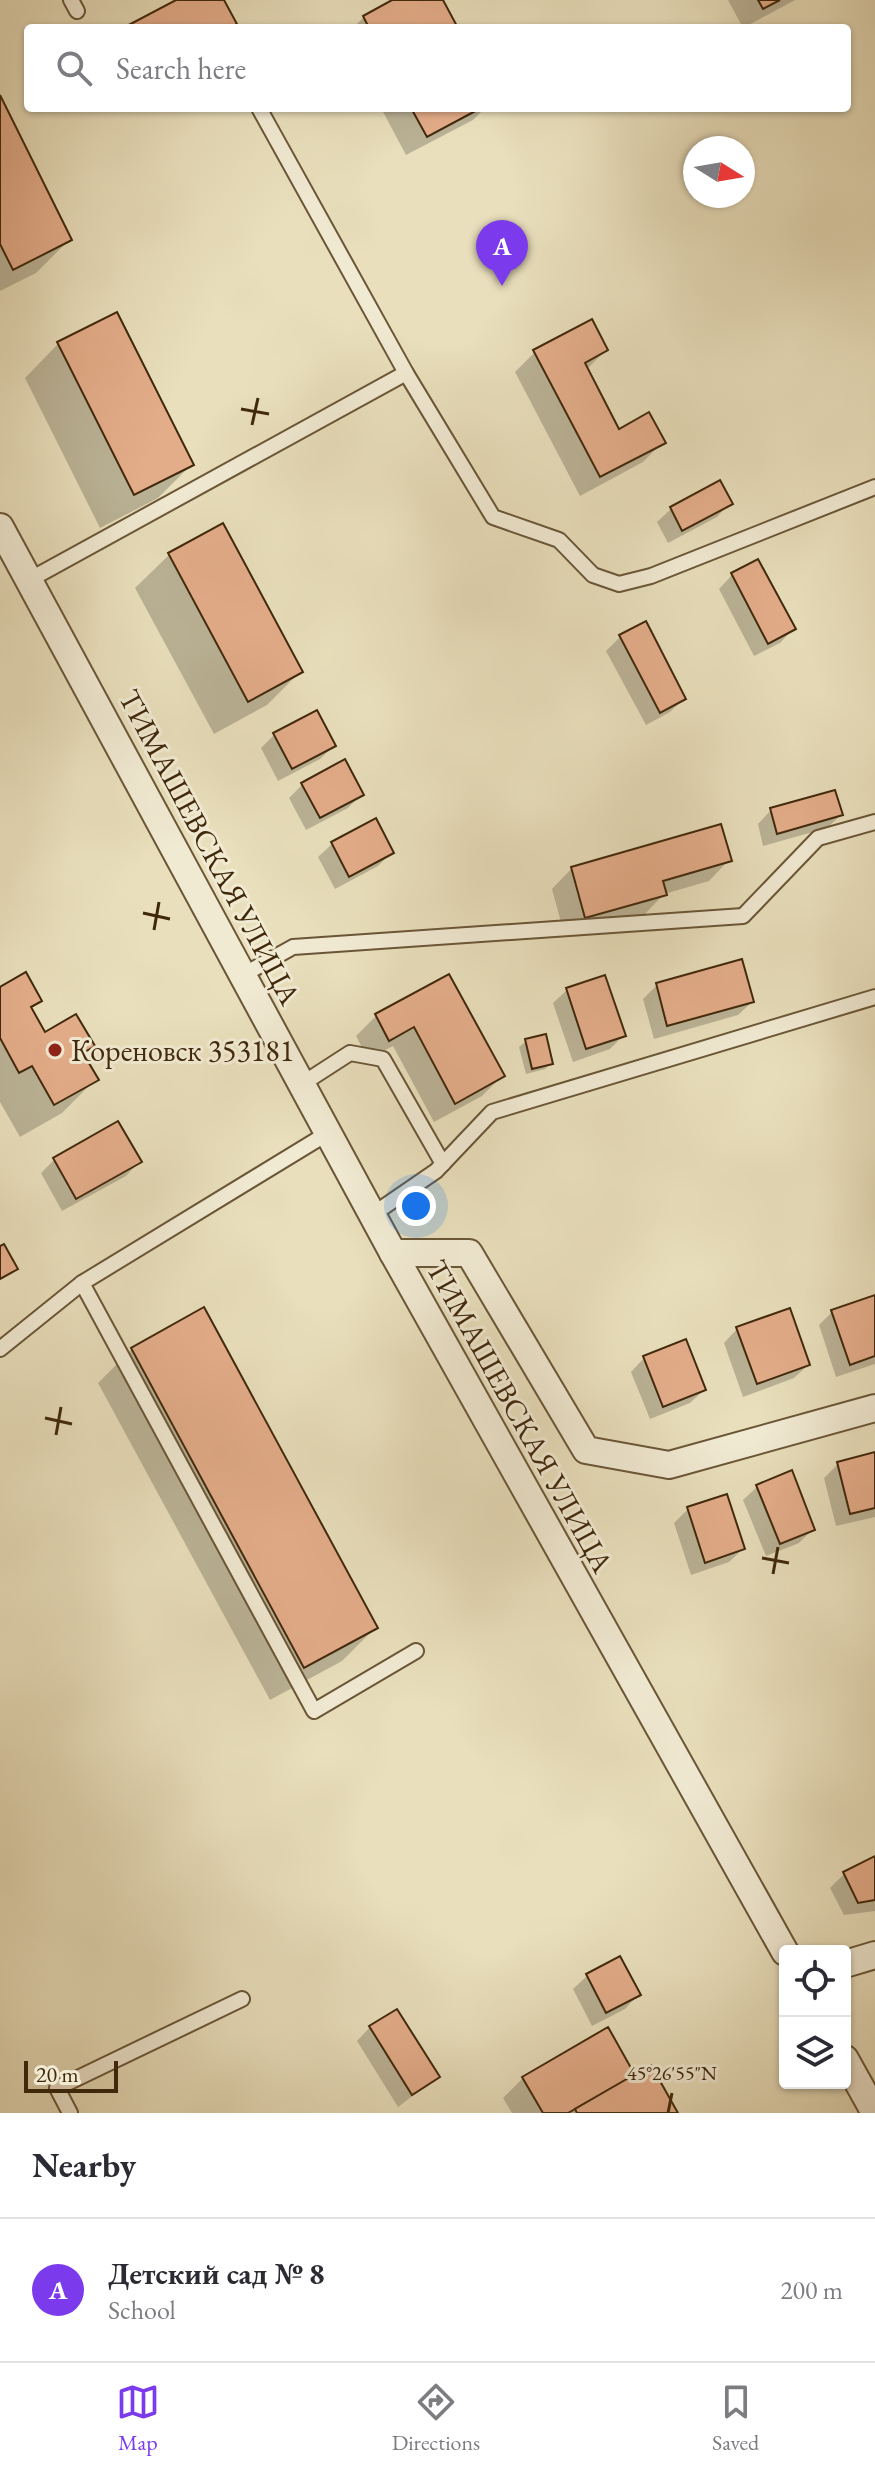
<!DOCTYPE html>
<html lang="en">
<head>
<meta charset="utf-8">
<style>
  :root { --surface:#fff; --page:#f2f2f3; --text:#2b2b33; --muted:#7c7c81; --line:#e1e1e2; --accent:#7c3aed }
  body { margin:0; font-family:"EB Garamond",serif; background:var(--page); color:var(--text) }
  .controls { position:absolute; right:24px; bottom:24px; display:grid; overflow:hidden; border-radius:8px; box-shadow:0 2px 6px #0004 }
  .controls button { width:72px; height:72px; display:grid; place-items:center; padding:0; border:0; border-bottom:2px solid var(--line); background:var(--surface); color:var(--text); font:40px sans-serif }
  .compass { position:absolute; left:683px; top:136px; width:72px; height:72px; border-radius:50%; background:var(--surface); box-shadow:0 2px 6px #0004; rotate:101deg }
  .scale { position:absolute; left:24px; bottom:20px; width:94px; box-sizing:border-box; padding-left:8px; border:4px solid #40280b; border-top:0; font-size:22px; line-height:28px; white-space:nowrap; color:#40280b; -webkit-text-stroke:6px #f1ead3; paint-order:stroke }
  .you { position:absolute; left:416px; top:1206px; width:28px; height:28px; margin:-20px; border:6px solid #fff; border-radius:50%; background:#1a73e8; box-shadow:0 0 0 12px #1a73e833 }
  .badge { display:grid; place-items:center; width:52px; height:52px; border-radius:50%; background:var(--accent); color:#fff; font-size:26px; font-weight:700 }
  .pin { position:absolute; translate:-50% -66px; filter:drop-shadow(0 2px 4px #0008) }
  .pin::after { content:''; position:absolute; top:42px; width:28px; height:24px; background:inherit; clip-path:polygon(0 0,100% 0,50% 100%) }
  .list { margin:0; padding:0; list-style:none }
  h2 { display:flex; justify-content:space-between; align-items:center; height:104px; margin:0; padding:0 32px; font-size:34px }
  h2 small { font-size:26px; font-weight:400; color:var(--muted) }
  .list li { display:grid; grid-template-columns:52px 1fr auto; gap:24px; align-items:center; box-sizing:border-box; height:144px; padding:0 32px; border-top:2px solid var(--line) }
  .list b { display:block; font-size:30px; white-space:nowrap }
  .list p { margin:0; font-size:26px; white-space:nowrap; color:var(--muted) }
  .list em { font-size:26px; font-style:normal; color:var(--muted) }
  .icon { flex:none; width:44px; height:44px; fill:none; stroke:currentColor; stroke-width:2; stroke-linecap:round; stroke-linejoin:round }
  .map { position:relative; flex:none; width:875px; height:2113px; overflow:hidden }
  .search { position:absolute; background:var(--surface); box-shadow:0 2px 6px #0004; left:24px; right:24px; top:24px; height:88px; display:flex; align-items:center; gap:20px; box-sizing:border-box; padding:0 28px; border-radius:8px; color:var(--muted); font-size:30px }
  .sheet { height:248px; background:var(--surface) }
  nav { display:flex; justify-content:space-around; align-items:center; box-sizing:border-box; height:112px; border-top:2px solid var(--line); background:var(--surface); font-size:22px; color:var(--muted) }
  nav a { display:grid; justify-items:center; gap:4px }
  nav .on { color:var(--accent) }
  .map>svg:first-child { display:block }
</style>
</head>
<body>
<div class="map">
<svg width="875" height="2113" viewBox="0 0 875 2113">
  <rect width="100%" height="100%" fill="#e9dfbc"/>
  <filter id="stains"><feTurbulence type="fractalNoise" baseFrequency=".0025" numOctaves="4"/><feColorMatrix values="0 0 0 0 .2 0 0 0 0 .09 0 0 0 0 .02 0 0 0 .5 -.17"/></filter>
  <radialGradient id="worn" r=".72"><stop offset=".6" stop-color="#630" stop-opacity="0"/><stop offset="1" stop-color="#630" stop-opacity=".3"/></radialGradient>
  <g fill="#0003">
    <path d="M397,0H441L455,28H353L364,17Z"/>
    <path d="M728,0H795L743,28Z"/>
    <path d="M0,99L69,240L36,273L0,291Z"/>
    <path d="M381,108H485L473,120L406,155Z"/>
    <path d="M58,344L191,465L158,498L100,528L25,378Z"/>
    <path d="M606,350L586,370L618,431L663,442L643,462L580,496L515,372L535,352Z"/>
    <path d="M720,483L730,503L717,517L668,543L657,522L671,509Z"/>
    <path d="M169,555L300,672L267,705L214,734L135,588Z"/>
    <path d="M732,575L793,629L780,643L754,656L719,589Z"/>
    <path d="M620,637L684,698L670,712L646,725L606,651Z"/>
    <path d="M274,735L334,746L320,759L278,781L261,748Z"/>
    <path d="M303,784L361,795L348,808L306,830L289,798Z"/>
    <path d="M771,810L841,815L827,828L763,846L758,824Z"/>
    <path d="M332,844L392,852L378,866L335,889L318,857Z"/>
    <path d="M729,860L709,881L664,894L645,914L565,937L552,889L572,868Z"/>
    <path d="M448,976L502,1076L482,1096L434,1122L393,1046L368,1059L356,1036L376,1016Z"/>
    <path d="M657,985L752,1002L738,1015L654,1039L643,999Z"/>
    <path d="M0,989L39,1001L30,1010L44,1035L92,1046L83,1056L96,1079L62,1113L20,1137L0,1102Z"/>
    <path d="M567,990L623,1036L610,1049L573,1062L553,1003Z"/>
    <path d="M526,1041L551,1063L545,1069L526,1074L519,1047Z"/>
    <path d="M55,1159L139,1162L126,1176L62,1211L41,1173Z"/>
    <path d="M875,1297V1364L836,1377L819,1325L832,1312Z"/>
    <path d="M737,1329L808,1365L794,1378L743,1397L724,1343Z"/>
    <path d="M132,1349L375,1628L342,1661L270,1700L98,1383Z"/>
    <path d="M644,1358L704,1390L690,1403L650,1419L631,1372Z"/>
    <path d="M875,1454V1517L836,1526L824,1478L838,1464Z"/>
    <path d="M757,1487L813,1529L799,1543L766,1556L743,1500Z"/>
    <path d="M688,1509L743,1549L729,1562L691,1575L674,1523Z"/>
    <path d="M875,1858V1911L844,1915L830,1888L844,1874Z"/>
    <path d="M587,1976L638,1995L625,2009L592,2026L573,1989Z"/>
    <path d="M370,2027L437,2077L398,2107L357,2041Z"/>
    <path d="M523,2078H634L676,2113H512L503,2098Z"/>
  </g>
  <g fill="#e4ad8a" stroke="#40280b" stroke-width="2">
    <path d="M176,0H224L237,24L229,28H123Z"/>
    <path d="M392,0H443L458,28H369L363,16Z"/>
    <path d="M758,0H780L763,9Z"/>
    <path d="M0,95L72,240L13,270L0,244Z"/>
    <path d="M411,108H481L427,137Z"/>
    <path d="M117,312L194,465L134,495L57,342Z"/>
    <path d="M592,319L608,350L585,363L619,429L649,412L666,443L600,477L533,350Z"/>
    <path d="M720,480L733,504L682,531L670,507Z"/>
    <path d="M223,523L303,672L248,702L168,553Z"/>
    <path d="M758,559L796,629L768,644L731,573Z"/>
    <path d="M646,621L686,699L660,713L619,635Z"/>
    <path d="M317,710L336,746L292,769L273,733Z"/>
    <path d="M345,759L364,795L320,818L301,783Z"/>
    <path d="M835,790L843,815L777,834L770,808Z"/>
    <path d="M376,818L394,853L349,877L331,842Z"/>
    <path d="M721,824L732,861L663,881L667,895L585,918L571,867Z"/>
    <path d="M742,959L754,1002L667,1026L656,983Z"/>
    <path d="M26,972L42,1001L31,1007L45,1032L76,1014L95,1046L83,1053L99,1080L54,1105L32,1066L19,1073L0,1038V987Z"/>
    <path d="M449,974L505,1076L455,1104L414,1027L389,1041L375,1014Z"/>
    <path d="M605,975L626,1036L586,1049L566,988Z"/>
    <path d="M546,1034L553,1064L532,1069L525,1039Z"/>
    <path d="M118,1121L142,1162L76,1199L53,1158Z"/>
    <path d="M4,1244L18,1269L0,1279V1246Z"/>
    <path d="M875,1295V1356L850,1365L831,1310Z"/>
    <path d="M204,1307L378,1628L304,1668L131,1348Z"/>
    <path d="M790,1308L810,1365L757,1384L736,1327Z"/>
    <path d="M686,1339L706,1390L663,1407L643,1356Z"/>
    <path d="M875,1452V1508L850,1514L837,1462Z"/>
    <path d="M792,1470L815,1530L780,1544L756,1485Z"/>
    <path d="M727,1494L745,1549L705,1563L687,1507Z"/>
    <path d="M875,1856V1900L858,1903L843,1872Z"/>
    <path d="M620,1956L641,1995L606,2013L586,1974Z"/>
    <path d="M397,2009L440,2077L412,2095L369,2026Z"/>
    <path d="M608,2027L635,2075L568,2113H543L522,2077Z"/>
    <path d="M651,2065L678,2113H577L575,2109Z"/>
  </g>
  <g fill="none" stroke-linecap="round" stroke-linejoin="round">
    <g stroke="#6a5637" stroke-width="18">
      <g id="lane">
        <path d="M71,0L77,11"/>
        <path d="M259,108L406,373L493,517L559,540L593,575L619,584L651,576L875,487"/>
        <path d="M29,580L406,373"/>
        <path d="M243,975L293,947L743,916L818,838L875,822"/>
        <path d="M302,1084L350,1053L383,1059L443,1164"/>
        <path d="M328,1133L82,1283L314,1711L416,1651"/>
        <path d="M372,1215L436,1171L492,1112L875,997"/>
        <path d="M0,1349L82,1283"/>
        <path d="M70,2113L57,2088L242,1999"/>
      </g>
    </g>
    <g stroke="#6a5637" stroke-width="30">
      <g id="street">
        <path d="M0,527L393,1253L785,1952"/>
        <path d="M393,1253H469L586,1450L669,1465L875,1408"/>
        <path d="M845,1964L875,1955"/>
        <path d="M845,2059L875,2113"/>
      </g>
    </g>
    <use href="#lane" stroke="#f1ead3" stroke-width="14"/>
    <use href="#street" stroke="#f1ead3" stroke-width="26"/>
  </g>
  <path fill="none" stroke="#40280b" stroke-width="3" d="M241,409L269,414M252,425L258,398M143,913L170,919M154,930L159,902M45,1418L72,1424M56,1435L61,1407M762,1558L789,1563M773,1574L778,1547M668,2113L672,2093"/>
  <circle fill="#8f2418" stroke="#f1ead3" stroke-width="3" cx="55" cy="1050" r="8"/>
  <g text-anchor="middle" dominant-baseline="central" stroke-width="6" stroke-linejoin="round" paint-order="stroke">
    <g font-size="30" fill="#40280b" stroke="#f1ead3">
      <text transform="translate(210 847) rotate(62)">ТИМАШЕВСКАЯ УЛИЦА</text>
      <text transform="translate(520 1416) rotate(61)">ТИМАШЕВСКАЯ УЛИЦА</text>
    </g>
    <g font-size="30" fill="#40280b" stroke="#f1ead3" text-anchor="start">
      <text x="71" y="1050">Кореновск 353181</text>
    </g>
  </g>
  <g font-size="20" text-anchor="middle" fill="#40280b" stroke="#f1ead3" stroke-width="6" stroke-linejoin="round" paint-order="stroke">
    <text x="672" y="2080">45°26'55"N</text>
  </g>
  <rect width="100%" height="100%" filter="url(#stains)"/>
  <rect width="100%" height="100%" fill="url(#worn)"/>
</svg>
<div class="controls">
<button><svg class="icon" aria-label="locate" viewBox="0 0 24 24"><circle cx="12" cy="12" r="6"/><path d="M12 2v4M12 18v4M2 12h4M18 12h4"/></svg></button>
<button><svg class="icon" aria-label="layers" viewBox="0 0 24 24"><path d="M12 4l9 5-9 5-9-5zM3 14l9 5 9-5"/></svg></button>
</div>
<svg class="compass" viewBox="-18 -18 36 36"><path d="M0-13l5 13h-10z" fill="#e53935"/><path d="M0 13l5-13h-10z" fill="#7c7c81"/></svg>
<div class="scale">20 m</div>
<div class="you"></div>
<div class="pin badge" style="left:502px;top:286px">A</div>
<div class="search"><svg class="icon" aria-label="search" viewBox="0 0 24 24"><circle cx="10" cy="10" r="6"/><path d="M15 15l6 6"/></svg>Search here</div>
</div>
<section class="sheet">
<h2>Nearby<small></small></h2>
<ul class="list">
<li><span class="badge">A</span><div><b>Детский сад № 8</b><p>School</p></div><em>200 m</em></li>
</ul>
</section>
<nav>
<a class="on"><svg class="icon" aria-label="map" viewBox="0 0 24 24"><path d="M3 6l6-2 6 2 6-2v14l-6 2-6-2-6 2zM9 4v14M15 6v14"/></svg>Map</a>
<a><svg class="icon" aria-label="directions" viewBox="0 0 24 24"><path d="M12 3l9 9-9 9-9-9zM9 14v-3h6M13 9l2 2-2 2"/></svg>Directions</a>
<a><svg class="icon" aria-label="saved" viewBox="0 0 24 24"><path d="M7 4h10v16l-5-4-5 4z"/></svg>Saved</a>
</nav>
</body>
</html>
